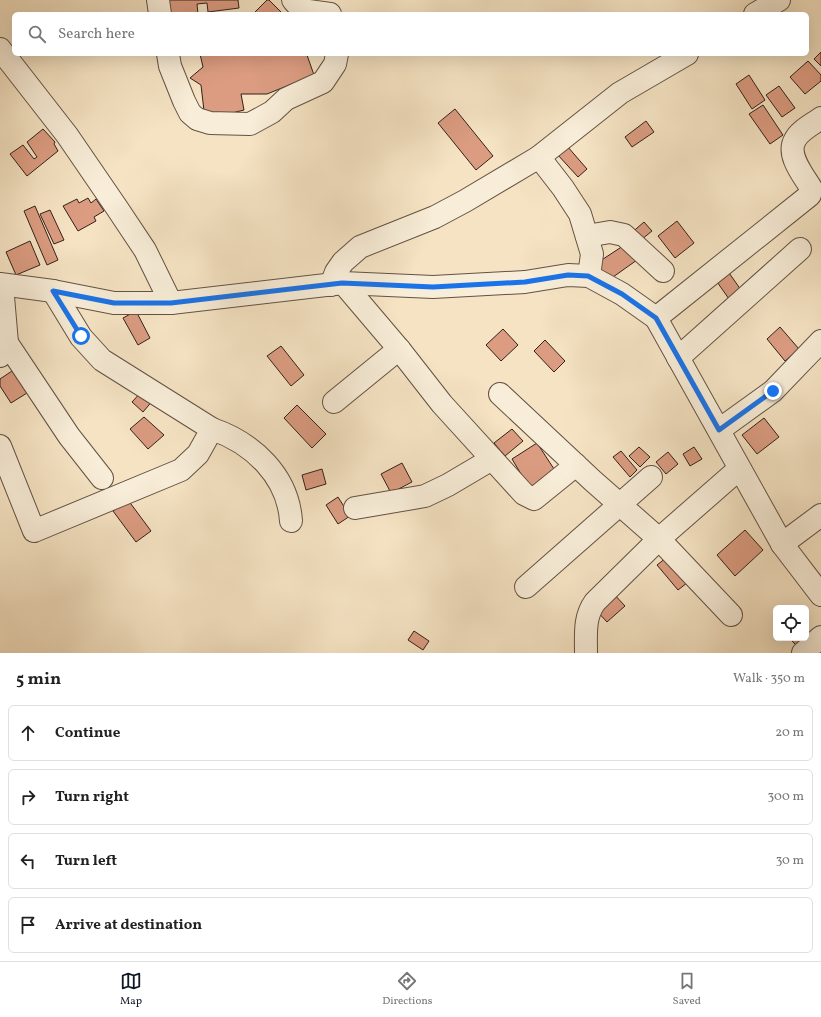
<!DOCTYPE html>
<html lang="en">
<head>
<meta charset="utf-8">
<style>
  :root { --surface:#fff; --page:#f6f6f6; --text:#222; --muted:#767676; --line:#e0e0e0; --accent:#111827 }
  body { margin:0; font-family:Vollkorn,serif; background:var(--page); color:var(--text) }
  .controls { position:absolute; right:12px; bottom:12px; display:grid; overflow:hidden; border-radius:6px; box-shadow:0 4px 16px #0002 }
  .controls button { width:36px; height:36px; display:grid; place-items:center; padding:0; border:0; border-bottom:1px solid var(--line); background:var(--surface); color:var(--text); font:20px sans-serif }
  .stop { position:absolute; width:12px; height:12px; margin:-9px; border:3px solid #1a73e8; border-radius:50%; background:#fff }
  .stop.end { background:#1a73e8; border-color:#fff; box-shadow:0 1px 4px #0008 }
  .list { margin:0; padding:0; list-style:none }
  h2 { display:flex; justify-content:space-between; align-items:center; height:52px; margin:0; padding:0 16px; font-size:17px }
  h2 small { font-size:13px; font-weight:400; color:var(--muted) }
  .list li { display:grid; grid-template-columns:26px 1fr auto; gap:12px; align-items:center; box-sizing:border-box; height:56px; margin:0 8px 8px; padding:0 8px; border:1px solid var(--line); border-radius:6px }
  .list b { display:block; font-size:15px; white-space:nowrap }
  .list em { font-size:13px; font-style:normal; color:var(--muted) }
  .icon { flex:none; width:22px; height:22px; fill:none; stroke:currentColor; stroke-width:2; stroke-linecap:round; stroke-linejoin:round }
  .map { position:relative; flex:none; width:821px; height:653px; overflow:hidden }
  .search { position:absolute; background:var(--surface); box-shadow:0 4px 16px #0002; left:12px; right:12px; top:12px; height:44px; display:flex; align-items:center; gap:10px; box-sizing:border-box; padding:0 14px; border-radius:6px; color:var(--muted); font-size:15px }
  .sheet { height:308px; background:var(--surface) }
  nav { display:flex; justify-content:space-around; align-items:center; box-sizing:border-box; height:56px; border-top:1px solid var(--line); background:var(--surface); font-size:11px; color:var(--muted) }
  nav a { display:grid; justify-items:center; gap:2px }
  nav .on { color:var(--accent) }
  .map>svg:first-child { display:block }
</style>
</head>
<body>
<div class="map">
<svg width="821" height="653" viewBox="0 0 821 653">
  <rect width="100%" height="100%" fill="#f5e3c3"/>
  <filter id="stains"><feTurbulence type="fractalNoise" baseFrequency=".005" numOctaves="4"/><feColorMatrix values="0 0 0 0 .2 0 0 0 0 .09 0 0 0 0 .02 0 0 0 .5 -.17"/></filter>
  <radialGradient id="worn" r=".72"><stop offset=".6" stop-color="#630" stop-opacity="0"/><stop offset="1" stop-color="#630" stop-opacity=".3"/></radialGradient>
  <g fill="#db9c81" stroke="#322119">
    <path d="M168,0H238L239,8L208,12L207,3L197,4L198,14H170Z"/>
    <path d="M267,0H269L283,14H253Z"/>
    <path d="M821,52V66L814,59Z"/>
    <path d="M200,54H310L307,55L314,75L267,94H241L244,110L224,115L204,111L201,85L190,78L203,67Z"/>
    <path d="M808,61L821,75V81L805,94L790,77Z"/>
    <path d="M749,75L765,100L752,109L736,84Z"/>
    <path d="M779,86L795,108L782,117L766,95Z"/>
    <path d="M763,105L783,135L770,144L749,114Z"/>
    <path d="M455,109L493,156L476,170L438,123Z"/>
    <path d="M646,121L654,132L632,147L625,137Z"/>
    <path d="M43,129L55,142L54,144L58,151L27,176L10,154L23,145L34,159L37,157L27,142Z"/>
    <path d="M567,146L587,169L578,177L557,154Z"/>
    <path d="M88,198L91,203L96,199L104,211L94,217L96,221L78,231L63,206L77,199L79,203Z"/>
    <path d="M35,206L58,260L47,265L24,211Z"/>
    <path d="M50,210L64,240L54,244L40,214Z"/>
    <path d="M677,221L694,243L675,258L658,236Z"/>
    <path d="M644,222L652,231L636,244L629,235Z"/>
    <path d="M30,241L40,265L16,275L6,252Z"/>
    <path d="M626,244L637,260L606,282L594,265Z"/>
    <path d="M727,270L741,290L729,299L715,279Z"/>
    <path d="M136,311L150,338L138,345L123,318Z"/>
    <path d="M780,327L799,349L785,361L767,339Z"/>
    <path d="M503,329L518,345L501,361L486,345Z"/>
    <path d="M545,340L565,361L554,372L534,351Z"/>
    <path d="M281,346L304,375L291,386L267,356Z"/>
    <path d="M12,371L27,393L11,403L0,386V379Z"/>
    <path d="M143,390L154,399L143,412L132,402Z"/>
    <path d="M297,405L326,434L312,448L284,418Z"/>
    <path d="M144,417L164,435L148,449L130,429Z"/>
    <path d="M764,418L779,437L757,454L742,435Z"/>
    <path d="M512,429L523,441L505,456L494,443Z"/>
    <path d="M537,443L556,472L530,489L512,459Z"/>
    <path d="M639,447L650,457L640,467L629,456Z"/>
    <path d="M694,447L702,459L690,466L683,454Z"/>
    <path d="M621,451L637,470L630,477L613,457Z"/>
    <path d="M668,452L678,464L666,474L656,462Z"/>
    <path d="M402,463L412,482L391,493L381,474Z"/>
    <path d="M322,469L326,484L306,490L302,475Z"/>
    <path d="M338,497L350,516L338,524L326,505Z"/>
    <path d="M128,500L151,531L136,542L113,511Z"/>
    <path d="M745,530L763,550L735,576L717,555Z"/>
    <path d="M671,554L692,579L678,590L657,565Z"/>
    <path d="M611,591L625,606L607,622L593,607Z"/>
    <path d="M806,630L812,637L800,649L789,638H806Z"/>
    <path d="M414,631L429,641L423,650L408,640Z"/>
  </g>
  <g fill="none" stroke-linecap="round" stroke-linejoin="round">
    <g stroke="#635244" stroke-width="24">
      <g id="minor">
        <path d="M158,0L160,14"/>
        <path d="M293,0L302,10L330,14"/>
        <path d="M755,14L779,0"/>
        <path d="M0,49L67,135L117,208L145,250L171,303"/>
        <path d="M168,54L170,66L184,101L190,113L197,119L210,123L250,124L272,112L286,99L323,82L335,64L337,54"/>
        <path d="M539,157L563,188L580,214L592,254L589,276"/>
        <path d="M587,236L610,232L624,235L663,271"/>
        <path d="M343,283L399,349L442,404L524,494L534,499L576,465"/>
        <path d="M0,284L53,291L114,303H171L343,283L433,287L525,282L568,275L589,276L622,294L656,318L782,544L821,595"/>
        <path d="M331,285L336,272L343,262L360,247L435,217L465,201L539,157L620,93L687,54"/>
        <path d="M656,318L810,195L811,188C804,176 786,155 795,140C799,131 813,124 821,118"/>
        <path d="M7,343L69,436L102,478"/>
        <path d="M0,356L7,343L2,285"/>
        <path d="M678,358L800,249"/>
        <path d="M500,394L593,481L659,539L731,615"/>
        <path d="M334,402L399,349"/>
        <path d="M212,429C253,443 288,476 291,521"/>
        <path d="M719,430L773,391L821,341"/>
        <path d="M0,446L34,531L181,470L198,454L212,429L102,360L81,337L53,291"/>
        <path d="M355,508L425,496L448,485L492,459"/>
        <path d="M782,544L821,515"/>
        <path d="M526,587L651,477"/>
        <path d="M586,653C586,634 584,617 595,602L659,539L739,469"/>
        <path d="M803,653L821,637"/>
      </g>
    </g>
    <use href="#minor" stroke="#f8edd8" stroke-width="22"/>
  </g>
  <g fill="none" stroke-linecap="round" stroke-linejoin="round">
    <path stroke="#1a73e8" stroke-width="5" d="M81,336L53,291L114,303H171L342,283L433,287L525,282L568,275L588,276L622,294L656,318L719,430L773,391"/>
  </g>
  <rect width="100%" height="100%" filter="url(#stains)"/>
  <rect width="100%" height="100%" fill="url(#worn)"/>
</svg>
<div class="controls">
<button><svg class="icon" aria-label="locate" viewBox="0 0 24 24"><circle cx="12" cy="12" r="6"/><path d="M12 2v4M12 18v4M2 12h4M18 12h4"/></svg></button>
</div>
<div class="stop" style="left:81px;top:336px"></div>
<div class="stop end" style="left:773px;top:391px"></div>
<div class="search"><svg class="icon" aria-label="search" viewBox="0 0 24 24"><circle cx="10" cy="10" r="6"/><path d="M15 15l6 6"/></svg>Search here</div>
</div>
<section class="sheet">
<h2>5 min<small>Walk · 350 m</small></h2>
<ul class="list">
<li><svg class="icon" aria-label="ahead" viewBox="0 0 24 24"><path d="M12 20V5M6 11l6-6 6 6"/></svg><div><b>Continue</b></div><em>20 m</em></li>
<li><svg class="icon" aria-label="right" viewBox="0 0 24 24"><path d="M7 20v-9h11M14 6l5 5-5 5"/></svg><div><b>Turn right</b></div><em>300 m</em></li>
<li><svg class="icon" aria-label="left" viewBox="0 0 24 24"><path d="M17 20v-9H6M10 6l-5 5 5 5"/></svg><div><b>Turn left</b></div><em>30 m</em></li>
<li><svg class="icon" aria-label="arrive" viewBox="0 0 24 24"><path d="M6 21V4h12l-3 4 3 4H6"/></svg><div><b>Arrive at destination</b></div></li>
</ul>
</section>
<nav>
<a class="on"><svg class="icon" aria-label="map" viewBox="0 0 24 24"><path d="M3 6l6-2 6 2 6-2v14l-6 2-6-2-6 2zM9 4v14M15 6v14"/></svg>Map</a>
<a><svg class="icon" aria-label="directions" viewBox="0 0 24 24"><path d="M12 3l9 9-9 9-9-9zM9 14v-3h6M13 9l2 2-2 2"/></svg>Directions</a>
<a><svg class="icon" aria-label="saved" viewBox="0 0 24 24"><path d="M7 4h10v16l-5-4-5 4z"/></svg>Saved</a>
</nav>
</body>
</html>
